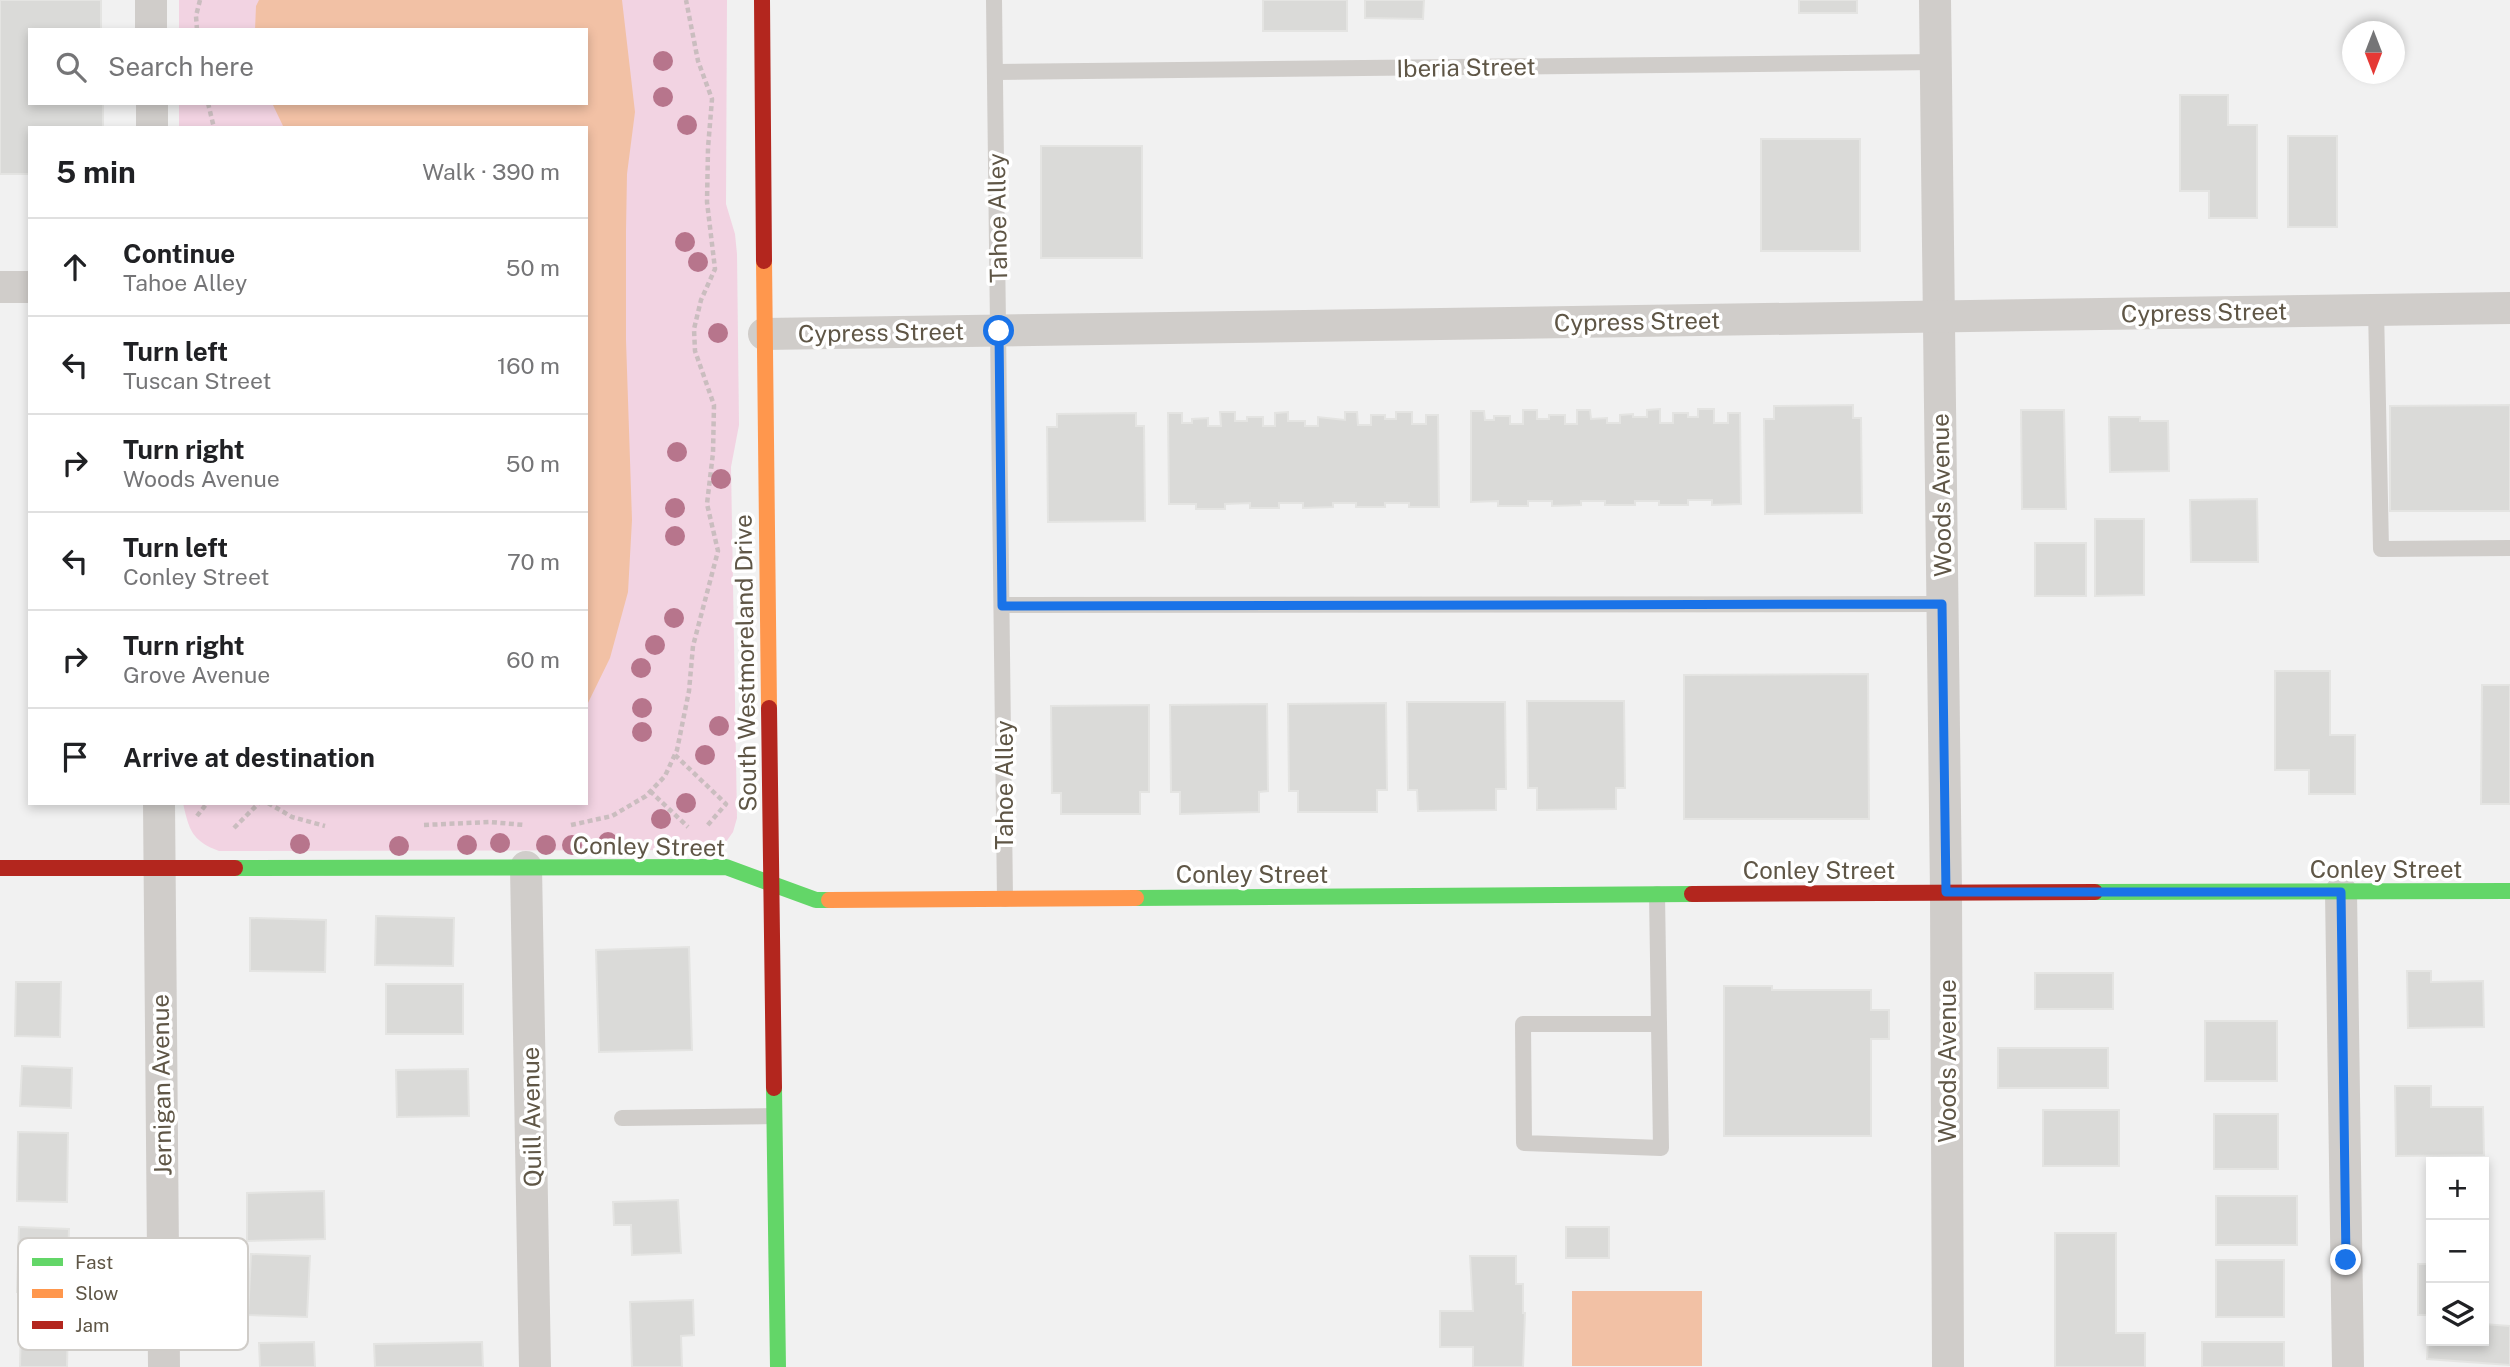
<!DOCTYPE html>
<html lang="en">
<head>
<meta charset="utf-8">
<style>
  :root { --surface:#fff; --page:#f2f2f2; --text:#202124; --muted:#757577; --line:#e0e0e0 }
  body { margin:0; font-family:"Public Sans",sans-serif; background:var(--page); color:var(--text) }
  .controls { position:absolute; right:21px; bottom:21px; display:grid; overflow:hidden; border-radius:0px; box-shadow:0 4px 10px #0003 }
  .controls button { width:63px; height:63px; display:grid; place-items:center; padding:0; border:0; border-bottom:2px solid var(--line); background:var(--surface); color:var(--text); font:35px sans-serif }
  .compass { position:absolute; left:2342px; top:21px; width:63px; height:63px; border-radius:50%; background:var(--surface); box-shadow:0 4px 10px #0003; rotate:180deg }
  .stop { position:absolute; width:21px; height:21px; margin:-16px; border:5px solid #1a73e8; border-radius:50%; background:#fff }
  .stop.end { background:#1a73e8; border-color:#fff; box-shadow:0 2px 7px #0008 }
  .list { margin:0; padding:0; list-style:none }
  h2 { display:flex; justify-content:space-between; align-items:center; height:91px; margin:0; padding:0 28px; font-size:30px }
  h2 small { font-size:23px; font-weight:400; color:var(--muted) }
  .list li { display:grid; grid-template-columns:46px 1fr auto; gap:21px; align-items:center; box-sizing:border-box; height:98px; padding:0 28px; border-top:2px solid var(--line) }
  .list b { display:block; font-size:26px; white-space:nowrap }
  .list p { margin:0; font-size:23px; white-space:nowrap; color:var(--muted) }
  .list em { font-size:23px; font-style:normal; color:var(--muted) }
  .icon { flex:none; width:38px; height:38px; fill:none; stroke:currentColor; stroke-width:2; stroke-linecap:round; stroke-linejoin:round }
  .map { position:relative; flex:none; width:2510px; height:1367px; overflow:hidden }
  .search { position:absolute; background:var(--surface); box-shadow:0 4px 10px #0003; left:28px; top:28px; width:560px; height:77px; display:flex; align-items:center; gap:18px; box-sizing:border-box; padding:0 24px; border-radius:0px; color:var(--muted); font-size:26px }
  .panel { position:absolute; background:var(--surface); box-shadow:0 4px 10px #0003; left:28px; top:126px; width:560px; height:679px; border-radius:0px }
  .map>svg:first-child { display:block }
</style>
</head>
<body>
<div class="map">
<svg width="2510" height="1367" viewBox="0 0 2510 1367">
  <rect width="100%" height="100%" fill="#f1f1f1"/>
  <path fill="#f2d3e2" d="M179,0H727L726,204L735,234L737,254L739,425L731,467L737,818L733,832L723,846L701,850L219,851C192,841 189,830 183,803H586V128H179V103H586V30H179Z"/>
  <g fill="#f2c1a5">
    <path d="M259,0H622L635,112L627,174L626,231V340L632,520L628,592L610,658L586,707V128H284L272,103H586V30H255L256,6Z"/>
    <rect x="1572" y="1291" width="130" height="75"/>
  </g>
  <g fill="#dadad8" stroke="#e4e4e2" stroke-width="2">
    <path d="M0,0H101V30H30V103H103V128H30V174H0Z"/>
    <rect x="1263" y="0" width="84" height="31"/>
    <path d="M1365,0H1424L1423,19L1365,18Z"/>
    <rect x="1799" y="0" width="58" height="13"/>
    <path d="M2180,95H2228V125H2257V218H2209V191H2180Z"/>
    <rect x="2288" y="136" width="49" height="91"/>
    <rect x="1761" y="139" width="99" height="112"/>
    <rect x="1041" y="146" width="101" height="112"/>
    <path d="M1853,405V418H1861L1862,513L1765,514L1764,419H1774V406Z"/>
    <path d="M2510,405V511H2390V406Z"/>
    <path d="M1660,409V423H1673V413H1688V417H1698V409H1714V423H1728V413H1740L1741,504L1712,505V500H1688V505H1659V501H1635V505H1605V501H1581V505L1552,506V501H1528V506H1498V501L1471,502V411H1484L1485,420H1494V416H1510V424H1523V410H1537V419H1549V415H1565V424H1577V410H1590L1591,419L1607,418V423H1620V415L1633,414V417H1647V410Z"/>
    <path d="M2021,410H2064L2066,509H2022Z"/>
    <path d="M1220,412H1235V421H1247V417H1263V426H1275V413L1288,412V421H1305V426H1318V417L1345,420V412H1357L1358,425H1371V415H1385V419H1396V412H1412V424H1426V415H1438L1439,507H1409V503H1385V507H1356V503H1333V507L1303,508V503H1279V508H1250V503L1225,504V509H1196V504H1169L1168,413H1182V423H1192V419L1208,418V426H1221Z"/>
    <path d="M1136,413V426H1144L1145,521L1048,522L1047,427H1057V414Z"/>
    <path d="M2109,417H2140V421H2168L2169,471L2110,472Z"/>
    <path d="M2257,499L2258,562H2191L2190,500Z"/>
    <path d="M2095,519H2144V595L2095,596Z"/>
    <rect x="2035" y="543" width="51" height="53"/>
    <path d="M2275,671H2330V735H2355V794H2309V770H2275Z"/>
    <path d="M1868,674L1869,819H1684V675Z"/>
    <path d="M2482,685H2510V804H2481Z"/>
    <path d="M1527,701H1624L1625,788H1616V809L1537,810V788H1528Z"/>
    <path d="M1407,702H1505L1506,789H1496V810L1418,811L1417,790H1408Z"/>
    <path d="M1386,703L1387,790H1377V812H1298V791H1289L1288,704Z"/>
    <path d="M1267,704L1268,791L1259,792V812L1180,814V792H1171L1170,705Z"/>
    <path d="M1149,705V792H1140V814H1061V793H1052L1051,706Z"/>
    <path d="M376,916L454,918L453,966L375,965Z"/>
    <path d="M250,918L326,920L325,972L250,971Z"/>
    <path d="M689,947L692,1050L599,1052L596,950Z"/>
    <path d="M2407,971H2431V982L2483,981L2484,1027L2408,1028Z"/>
    <rect x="2035" y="973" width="78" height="36"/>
    <path d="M16,982H61L60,1037L15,1036Z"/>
    <rect x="386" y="984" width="77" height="50"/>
    <path d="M1724,986H1772V990H1871V1010H1889V1039H1871V1136H1724Z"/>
    <rect x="2205" y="1021" width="72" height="60"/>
    <rect x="1998" y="1048" width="110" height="40"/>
    <path d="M22,1066L72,1068L71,1108L20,1106Z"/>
    <path d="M468,1069L469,1116L397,1117L396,1070Z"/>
    <path d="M2395,1086H2431V1107H2483L2484,1155L2396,1156Z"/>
    <rect x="2043" y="1110" width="76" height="56"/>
    <rect x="2214" y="1114" width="64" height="55"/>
    <path d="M18,1132L68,1133L67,1202L17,1201Z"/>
    <path d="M324,1191L325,1239L247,1241V1193Z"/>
    <rect x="2216" y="1196" width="81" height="49"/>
    <path d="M678,1200L681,1253L632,1255L631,1225H614L613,1202Z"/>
    <path d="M19,1227L69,1229L67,1294L17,1292Z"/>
    <rect x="1566" y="1227" width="43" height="31"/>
    <path d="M2055,1233H2116V1333H2145V1367H2055Z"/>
    <path d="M251,1254L310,1256L307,1317L248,1315Z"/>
    <path d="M1470,1256H1516V1284H1523V1313H1525L1523,1367H1473V1347H1440V1311H1473Z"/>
    <rect x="2216" y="1260" width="68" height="57"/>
    <rect x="2418" y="1264" width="13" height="51"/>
    <rect x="2484" y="1264" width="2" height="51"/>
    <path d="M693,1300L694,1335L681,1336L682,1367H632L630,1302Z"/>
    <path d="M2429,1320L2431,1321V1341H2484V1324L2510,1326V1365L2427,1359Z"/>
    <path d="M21,1322H68L67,1367H20Z"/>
    <path d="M314,1342L315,1367H260L259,1343Z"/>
    <path d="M482,1342L483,1367H375L374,1344Z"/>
    <rect x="2202" y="1342" width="82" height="25"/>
  </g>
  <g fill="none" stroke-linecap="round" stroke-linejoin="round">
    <g stroke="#cabdbf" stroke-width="4.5" stroke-dasharray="5 3.5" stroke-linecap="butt">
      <path d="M197,30L196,16L200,0"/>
      <path d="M208,103L214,128"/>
      <path d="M675,755L726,804L706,827"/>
      <path d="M650,791L688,827"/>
      <path d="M268,803L292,817L325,826"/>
      <path d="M197,816L207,803"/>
      <path d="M424,825L490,822L524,825"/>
      <path d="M571,825L612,816L646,796L665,776L677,750L689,691L693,646L718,551L707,504L713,453L714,405L695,351L694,329L701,300L715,269L707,202L708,148L712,99L698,61L686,0"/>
      <path d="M234,828L259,803"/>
    </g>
    <g stroke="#d0cdca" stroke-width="16">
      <path d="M994,0L1005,899"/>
      <path d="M996,72L1937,62"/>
      <path d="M2376,309L2381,549L2510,548"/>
      <path d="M1002,605L1942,604"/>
      <path d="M1657,894L1659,1024"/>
      <path d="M1523,1024H1659L1661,1148L1524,1143Z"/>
      <path d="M622,1118L774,1116"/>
    </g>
    <g stroke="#d0cdca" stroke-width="32">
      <path d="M151,0V30"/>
      <path d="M1935,0L1946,892L1948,1367"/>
      <path d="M152,103V128"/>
      <path d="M0,287H30"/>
      <path d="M764,334L2510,308"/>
      <path d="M159,803L164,1367"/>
      <path d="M526,867L535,1367"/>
      <path d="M2341,892L2348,1367"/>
    </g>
    <g stroke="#63d668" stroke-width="16">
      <path d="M235,868L726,867L816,900H829"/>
      <path d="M2095,892L2510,891"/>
      <path d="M1136,898L1692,894"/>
      <path d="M774,1088L778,1367"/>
    </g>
    <g stroke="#ff974d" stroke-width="16">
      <path d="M764,261L769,708"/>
      <path d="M829,900L1136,898"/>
    </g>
    <g stroke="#b3261e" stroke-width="16">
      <path d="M762,0L764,261"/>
      <path d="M769,708L774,1088"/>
      <path d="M0,868H235"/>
      <path d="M1692,894L2095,892"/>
    </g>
  </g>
  <g fill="#b7758c">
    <circle cx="663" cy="61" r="10"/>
    <circle cx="663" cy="97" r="10"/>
    <circle cx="687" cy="125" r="10"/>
    <circle cx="685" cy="242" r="10"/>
    <circle cx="698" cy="262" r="10"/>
    <circle cx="718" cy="333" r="10"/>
    <circle cx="677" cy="452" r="10"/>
    <circle cx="721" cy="479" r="10"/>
    <circle cx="675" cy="508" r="10"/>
    <circle cx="675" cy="536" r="10"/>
    <circle cx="674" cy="618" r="10"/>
    <circle cx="655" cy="645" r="10"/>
    <circle cx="641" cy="668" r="10"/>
    <circle cx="642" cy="708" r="10"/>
    <circle cx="719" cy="726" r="10"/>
    <circle cx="642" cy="732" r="10"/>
    <circle cx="705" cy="755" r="10"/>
    <circle cx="686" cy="803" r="10"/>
    <circle cx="661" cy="819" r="10"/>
    <circle cx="608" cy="842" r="10"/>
    <circle cx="500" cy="843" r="10"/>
    <circle cx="300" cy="844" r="10"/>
    <circle cx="467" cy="845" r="10"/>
    <circle cx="546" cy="845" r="10"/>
    <circle cx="572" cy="845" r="10"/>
    <circle cx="399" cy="846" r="10"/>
  </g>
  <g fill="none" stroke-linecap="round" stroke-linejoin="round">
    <path stroke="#1a73e8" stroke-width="9" d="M999,331L1002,606L1942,604L1946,892H2341L2346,1260"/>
  </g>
  <g text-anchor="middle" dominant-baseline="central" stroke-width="7" stroke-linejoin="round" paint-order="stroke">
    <g font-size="24" fill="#5f5646" stroke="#fff">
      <text transform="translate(1466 67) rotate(-1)">Iberia Street</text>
      <text transform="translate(997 218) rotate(-91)">Tahoe Alley</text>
      <text transform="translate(2204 312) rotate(-1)">Cypress Street</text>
      <text transform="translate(1637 321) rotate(-1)">Cypress Street</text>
      <text transform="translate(881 332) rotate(-1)">Cypress Street</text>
      <text transform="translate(1941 495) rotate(-91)">Woods Avenue</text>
      <text transform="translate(745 663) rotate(-91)">South Westmoreland Drive</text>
      <text transform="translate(1004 785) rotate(-90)">Tahoe Alley</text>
      <text transform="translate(649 846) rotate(1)">Conley Street</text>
      <text x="2386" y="869">Conley Street</text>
      <text x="1819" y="870">Conley Street</text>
      <text x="1252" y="874">Conley Street</text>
      <text transform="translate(1947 1061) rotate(-90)">Woods Avenue</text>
      <text transform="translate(161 1085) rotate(-91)">Jernigan Avenue</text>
      <text transform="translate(531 1117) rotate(-91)">Quill Avenue</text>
    </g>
  </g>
  <rect x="18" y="1238" width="230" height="112" rx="10" fill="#fff" stroke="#cfccc8" stroke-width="2"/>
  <rect x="32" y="1258" width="31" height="8" fill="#63d668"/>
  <rect x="32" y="1289" width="31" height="9" fill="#ff974d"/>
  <rect x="32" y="1321" width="31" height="8" fill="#b3261e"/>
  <g font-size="19" fill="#5f5646">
    <text x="75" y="1269">Fast</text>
    <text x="75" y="1300">Slow</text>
    <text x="75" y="1332">Jam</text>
  </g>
</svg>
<div class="controls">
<button>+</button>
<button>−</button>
<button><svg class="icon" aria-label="layers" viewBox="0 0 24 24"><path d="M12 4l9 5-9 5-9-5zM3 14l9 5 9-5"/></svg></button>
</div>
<svg class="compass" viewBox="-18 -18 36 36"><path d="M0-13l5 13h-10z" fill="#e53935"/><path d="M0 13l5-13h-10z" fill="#757577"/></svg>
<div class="stop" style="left:999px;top:331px"></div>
<div class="stop end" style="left:2346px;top:1260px"></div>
<div class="search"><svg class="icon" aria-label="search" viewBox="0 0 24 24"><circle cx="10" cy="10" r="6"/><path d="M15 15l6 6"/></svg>Search here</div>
<section class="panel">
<h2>5 min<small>Walk · 390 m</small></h2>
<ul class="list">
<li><svg class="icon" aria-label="ahead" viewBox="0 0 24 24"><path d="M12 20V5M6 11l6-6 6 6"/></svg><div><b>Continue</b><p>Tahoe Alley</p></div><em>50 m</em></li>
<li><svg class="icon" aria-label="left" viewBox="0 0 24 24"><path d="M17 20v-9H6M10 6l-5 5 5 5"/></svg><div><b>Turn left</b><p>Tuscan Street</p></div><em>160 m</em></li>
<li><svg class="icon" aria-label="right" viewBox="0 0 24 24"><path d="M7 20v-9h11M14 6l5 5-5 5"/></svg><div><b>Turn right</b><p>Woods Avenue</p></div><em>50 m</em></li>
<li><svg class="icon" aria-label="left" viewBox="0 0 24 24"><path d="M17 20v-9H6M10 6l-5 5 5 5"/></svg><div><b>Turn left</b><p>Conley Street</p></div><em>70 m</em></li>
<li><svg class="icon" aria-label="right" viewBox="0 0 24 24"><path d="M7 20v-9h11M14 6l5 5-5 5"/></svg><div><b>Turn right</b><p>Grove Avenue</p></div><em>60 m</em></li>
<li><svg class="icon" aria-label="arrive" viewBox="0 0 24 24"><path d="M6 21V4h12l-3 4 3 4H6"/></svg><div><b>Arrive at destination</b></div></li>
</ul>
</section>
</div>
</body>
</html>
